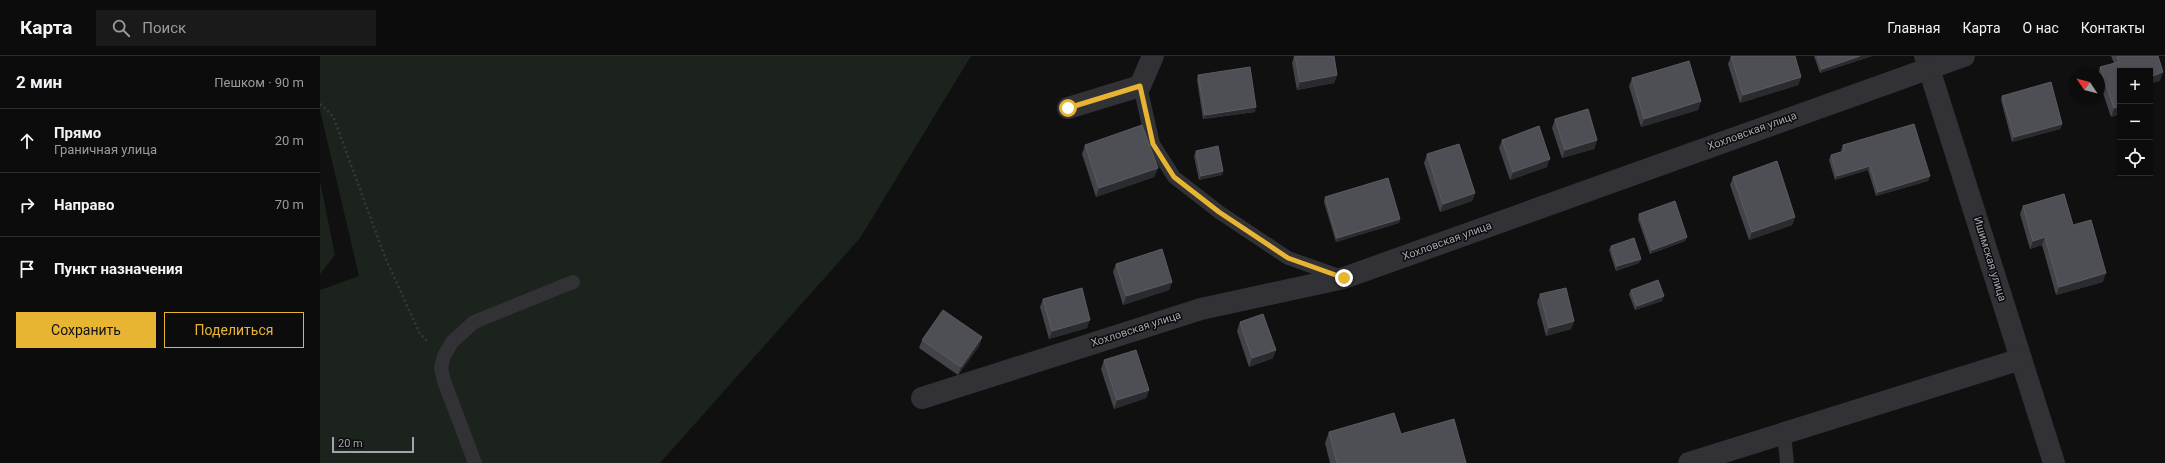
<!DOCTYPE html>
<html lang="ru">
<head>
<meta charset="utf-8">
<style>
  :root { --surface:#0c0c0d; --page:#1a1a1b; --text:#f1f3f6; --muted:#9a9b9d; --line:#2c2c2e; --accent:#e7b531 }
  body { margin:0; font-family:Roboto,sans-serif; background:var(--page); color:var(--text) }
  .controls { position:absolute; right:12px; top:12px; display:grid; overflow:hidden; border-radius:0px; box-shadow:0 1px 3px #0004 }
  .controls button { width:36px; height:36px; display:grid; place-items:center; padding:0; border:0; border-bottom:1px solid var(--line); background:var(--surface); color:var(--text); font:20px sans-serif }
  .compass { position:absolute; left:1749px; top:12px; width:36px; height:36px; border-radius:50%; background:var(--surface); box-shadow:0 1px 3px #0004; rotate:305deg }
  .scale { position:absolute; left:12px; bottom:10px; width:82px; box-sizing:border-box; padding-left:4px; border:2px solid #a1a5b1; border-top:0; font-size:11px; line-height:14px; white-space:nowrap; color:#a1a5b1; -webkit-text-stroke:3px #0b0b0c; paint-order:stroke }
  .stop { position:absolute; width:12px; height:12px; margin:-9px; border:3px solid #e7b531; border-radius:50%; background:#fff }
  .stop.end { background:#e7b531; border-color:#fff; box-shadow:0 1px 4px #0008 }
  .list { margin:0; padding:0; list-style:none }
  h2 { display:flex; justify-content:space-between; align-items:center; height:52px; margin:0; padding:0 16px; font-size:17px }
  h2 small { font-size:13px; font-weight:400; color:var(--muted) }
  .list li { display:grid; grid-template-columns:26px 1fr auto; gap:12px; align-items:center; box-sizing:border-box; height:64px; padding:0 16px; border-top:1px solid var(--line) }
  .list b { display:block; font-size:15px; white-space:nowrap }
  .list p { margin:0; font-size:13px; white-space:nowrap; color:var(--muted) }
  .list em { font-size:13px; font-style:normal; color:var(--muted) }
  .actions { display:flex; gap:8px; padding:12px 16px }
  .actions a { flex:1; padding:9px 0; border:1px solid var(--accent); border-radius:0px; text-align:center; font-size:14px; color:var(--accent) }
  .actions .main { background:var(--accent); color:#111 }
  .icon { flex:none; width:22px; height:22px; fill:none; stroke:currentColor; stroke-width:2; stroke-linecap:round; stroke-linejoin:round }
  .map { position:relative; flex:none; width:1845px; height:407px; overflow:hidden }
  header { display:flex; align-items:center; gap:24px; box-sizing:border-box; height:56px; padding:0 20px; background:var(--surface); border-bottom:1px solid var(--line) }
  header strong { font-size:19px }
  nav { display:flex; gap:22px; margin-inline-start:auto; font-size:14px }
  .search { width:280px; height:36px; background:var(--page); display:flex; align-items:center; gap:10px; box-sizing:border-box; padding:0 14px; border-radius:0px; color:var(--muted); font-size:15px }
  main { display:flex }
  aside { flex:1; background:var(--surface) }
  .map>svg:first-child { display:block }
</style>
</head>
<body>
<header>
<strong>Карта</strong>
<div class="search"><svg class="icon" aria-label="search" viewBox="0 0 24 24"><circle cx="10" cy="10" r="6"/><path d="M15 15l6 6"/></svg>Поиск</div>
<nav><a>Главная</a><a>Карта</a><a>О нас</a><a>Контакты</a></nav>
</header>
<main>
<aside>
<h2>2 мин<small>Пешком · 90 m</small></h2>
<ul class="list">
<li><svg class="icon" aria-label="ahead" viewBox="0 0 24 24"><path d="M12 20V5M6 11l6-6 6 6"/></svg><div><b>Прямо</b><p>Граничная улица</p></div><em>20 m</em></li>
<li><svg class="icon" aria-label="right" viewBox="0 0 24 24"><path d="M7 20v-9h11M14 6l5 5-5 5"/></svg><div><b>Направо</b></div><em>70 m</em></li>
<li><svg class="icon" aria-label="arrive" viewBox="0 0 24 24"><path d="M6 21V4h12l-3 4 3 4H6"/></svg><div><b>Пункт назначения</b></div></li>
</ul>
<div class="actions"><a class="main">Сохранить</a><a>Поделиться</a></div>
</aside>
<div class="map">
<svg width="1845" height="407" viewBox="0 0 1845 407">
  <rect width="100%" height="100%" fill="#101011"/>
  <g fill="#1c231d">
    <path d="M0,0H651L540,182L340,407H0V234L39,220L0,54Z"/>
    <path d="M0,125L15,199L0,218Z"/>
  </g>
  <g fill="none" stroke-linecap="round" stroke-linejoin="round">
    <path stroke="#37383d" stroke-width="2.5" stroke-dasharray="2 3" stroke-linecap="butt" d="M0,48L13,60L65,201L100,278L107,285"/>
    <g stroke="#313136" stroke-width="14">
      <path d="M820,30L833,88L854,121L899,156L968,202L1022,221"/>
      <path d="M1464,377L1467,407"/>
      <path d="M155,407L124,325L121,312L124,300L132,286L154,266L253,226"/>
    </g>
    <g stroke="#313136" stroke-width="22">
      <path d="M1605,0L1734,407"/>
      <path d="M748,52L820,30L833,0"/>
      <path d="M602,342L881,253L1024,222L1644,0"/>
      <path d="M1369,407L1701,303"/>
    </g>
  </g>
  <g fill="#434449">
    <path d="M974,0H1014L1017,19L1014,27L977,34L972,7Z"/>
    <path d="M1411,0L1481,21L1478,29L1420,47L1408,8Z"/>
    <path d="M1494,0H1552L1500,17Z"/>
    <path d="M1791,0H1838L1840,25L1800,15V58L1791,61L1779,25V18H1778L1780,11L1794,7Z"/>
    <path d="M878,19L935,56L883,63L877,24Z"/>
    <path d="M1312,22L1381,45L1378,54L1321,71L1309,30Z"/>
    <path d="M1682,40L1742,68L1740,73L1692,86L1681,44Z"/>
    <path d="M1235,63L1277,84L1274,93L1242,102L1232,72Z"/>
    <path d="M1182,84L1227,111L1190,124L1179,92Z"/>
    <path d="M765,89L838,112L834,121L776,141L762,98Z"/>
    <path d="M1523,89L1610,120L1608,125L1556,140L1548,114L1515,124L1509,104L1511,99L1522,96L1521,94Z"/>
    <path d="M876,95L903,115L902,119L879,124L874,100Z"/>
    <path d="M1107,98L1155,137L1152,145L1120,156L1104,107Z"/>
    <path d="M1413,121L1475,161L1472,169L1429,184L1410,129Z"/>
    <path d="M1005,141L1080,163L1079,167L1016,186L1004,146Z"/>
    <path d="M1703,150L1753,169L1783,226L1736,239L1722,189L1710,193L1700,158Z"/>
    <path d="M1319,158L1367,181L1365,185L1330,198L1318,163Z"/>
    <path d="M1291,190L1321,203L1319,207L1296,215L1289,194Z"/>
    <path d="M796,208L852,226L849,234L803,249L793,216Z"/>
    <path d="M1311,234L1342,245L1315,254L1309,238Z"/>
    <path d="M1220,238L1254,265L1251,273L1226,280L1217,246Z"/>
    <path d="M723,243L767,272L729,283L720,251Z"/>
    <path d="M920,266L953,302L929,311L917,275Z"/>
    <path d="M662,281L659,290L638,319L599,292L602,284Z"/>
    <path d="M784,304L829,334L826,342L794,353L781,313Z"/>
    <path d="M1009,376L1081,378L1146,407H1010L1005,387Z"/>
  </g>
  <g fill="#2a2b2e">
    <path d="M1540,0H1552L1500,17L1502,13Z"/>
    <path d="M1843,16L1840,25L1830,28V21Z"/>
    <path d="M1017,19L1014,27L977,34L980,26Z"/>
    <path d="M1481,21L1478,29L1420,47L1423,39Z"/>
    <path d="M1381,45L1378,54L1321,71L1324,63Z"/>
    <path d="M1800,50V58L1791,61L1794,52Z"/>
    <path d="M936,51L935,56L883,63L885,59Z"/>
    <path d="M1742,68L1740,73L1692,86L1694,81Z"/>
    <path d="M1277,84L1274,93L1242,102L1245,94Z"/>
    <path d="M1230,103L1227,111L1190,124L1193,116Z"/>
    <path d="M1550,110L1548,114L1515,124L1517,120Z"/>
    <path d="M838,112L834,121L776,141L779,132Z"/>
    <path d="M903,115L902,119L879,124L881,120Z"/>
    <path d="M1610,120L1608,125L1556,140L1558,136Z"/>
    <path d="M1155,137L1152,145L1120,156L1123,148Z"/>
    <path d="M1475,161L1472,169L1429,184L1432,176Z"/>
    <path d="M1080,163L1079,167L1016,186L1017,182Z"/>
    <path d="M1367,181L1365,185L1330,198L1332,194Z"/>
    <path d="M1725,181L1722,189L1710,193L1713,185Z"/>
    <path d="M1321,203L1319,207L1296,215L1297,210Z"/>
    <path d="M1786,217L1783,226L1736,239L1739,231Z"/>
    <path d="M852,226L849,234L803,249L806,240Z"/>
    <path d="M1344,240L1342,245L1315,254L1317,250Z"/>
    <path d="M770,264L767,272L729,283L732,275Z"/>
    <path d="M1254,265L1251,273L1226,280L1229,272Z"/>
    <path d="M662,281L659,290L638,319L641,311Z"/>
    <path d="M956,294L953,302L929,311L932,302Z"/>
    <path d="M829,334L826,342L794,353L797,344Z"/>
  </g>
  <g fill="#4d4f54" stroke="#5a5c63">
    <path d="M975,0H1014L1017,19L980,26Z"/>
    <path d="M1411,0H1475L1481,21L1423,39Z"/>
    <path d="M1497,0H1540L1502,13Z"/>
    <path d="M1797,0H1838L1843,16L1830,21V15H1800V50L1794,52L1780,11L1799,6Z"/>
    <path d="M1369,5L1381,45L1324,63L1312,22Z"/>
    <path d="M930,11L936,51L885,59L878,19Z"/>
    <path d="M1731,26L1742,68L1694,81L1682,40Z"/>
    <path d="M1268,53L1277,84L1245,94L1235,63Z"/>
    <path d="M1594,68L1610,120L1558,136L1550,110L1517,120L1511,99L1524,95L1523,89Z"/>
    <path d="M822,69L838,112L779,132L765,89Z"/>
    <path d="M1219,70L1230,103L1193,116L1182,84Z"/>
    <path d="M1139,88L1155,137L1123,148L1107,98Z"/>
    <path d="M898,90L903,115L881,120L876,95Z"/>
    <path d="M1457,105L1475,161L1432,176L1413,121Z"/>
    <path d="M1068,122L1080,163L1017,182L1005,141Z"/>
    <path d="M1744,138L1753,169L1771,164L1786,217L1739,231L1725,181L1713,185L1703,150Z"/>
    <path d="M1355,145L1367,181L1332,194L1319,158Z"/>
    <path d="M1314,182L1321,203L1297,210L1291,190Z"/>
    <path d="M842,193L852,226L806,240L796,208Z"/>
    <path d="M1338,224L1344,240L1317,250L1311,234Z"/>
    <path d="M762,232L770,264L732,275L723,243Z"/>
    <path d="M1246,232L1254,265L1229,272L1220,238Z"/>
    <path d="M623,254L662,281L641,311L602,284Z"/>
    <path d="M943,258L956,294L932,302L920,266Z"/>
    <path d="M816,294L829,334L797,344L784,304Z"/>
    <path d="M1074,357L1081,378L1134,363L1146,407H1017L1009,376Z"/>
  </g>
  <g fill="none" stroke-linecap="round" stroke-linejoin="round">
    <path stroke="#e7b531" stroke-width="5" d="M748,52L820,30L833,88L854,121L899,156L968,202L1024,222"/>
  </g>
  <g text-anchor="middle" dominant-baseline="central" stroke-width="3" stroke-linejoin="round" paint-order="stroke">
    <g font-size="11" fill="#a1a5b1" stroke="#0b0b0c">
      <text transform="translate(1432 75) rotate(-20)">Хохловская улица</text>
      <text transform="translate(1127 185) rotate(-20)">Хохловская улица</text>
      <text transform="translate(1670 203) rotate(73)">Ишимская улица</text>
      <text transform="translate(816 273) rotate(-18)">Хохловская улица</text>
    </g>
  </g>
</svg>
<div class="controls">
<button>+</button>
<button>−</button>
<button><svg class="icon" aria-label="locate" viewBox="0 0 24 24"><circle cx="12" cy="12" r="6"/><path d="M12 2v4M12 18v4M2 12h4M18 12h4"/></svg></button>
</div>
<svg class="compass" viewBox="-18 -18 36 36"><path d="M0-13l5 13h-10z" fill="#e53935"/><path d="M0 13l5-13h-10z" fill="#9a9b9d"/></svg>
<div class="scale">20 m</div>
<div class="stop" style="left:748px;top:52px"></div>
<div class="stop end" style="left:1024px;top:222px"></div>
</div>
</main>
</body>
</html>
